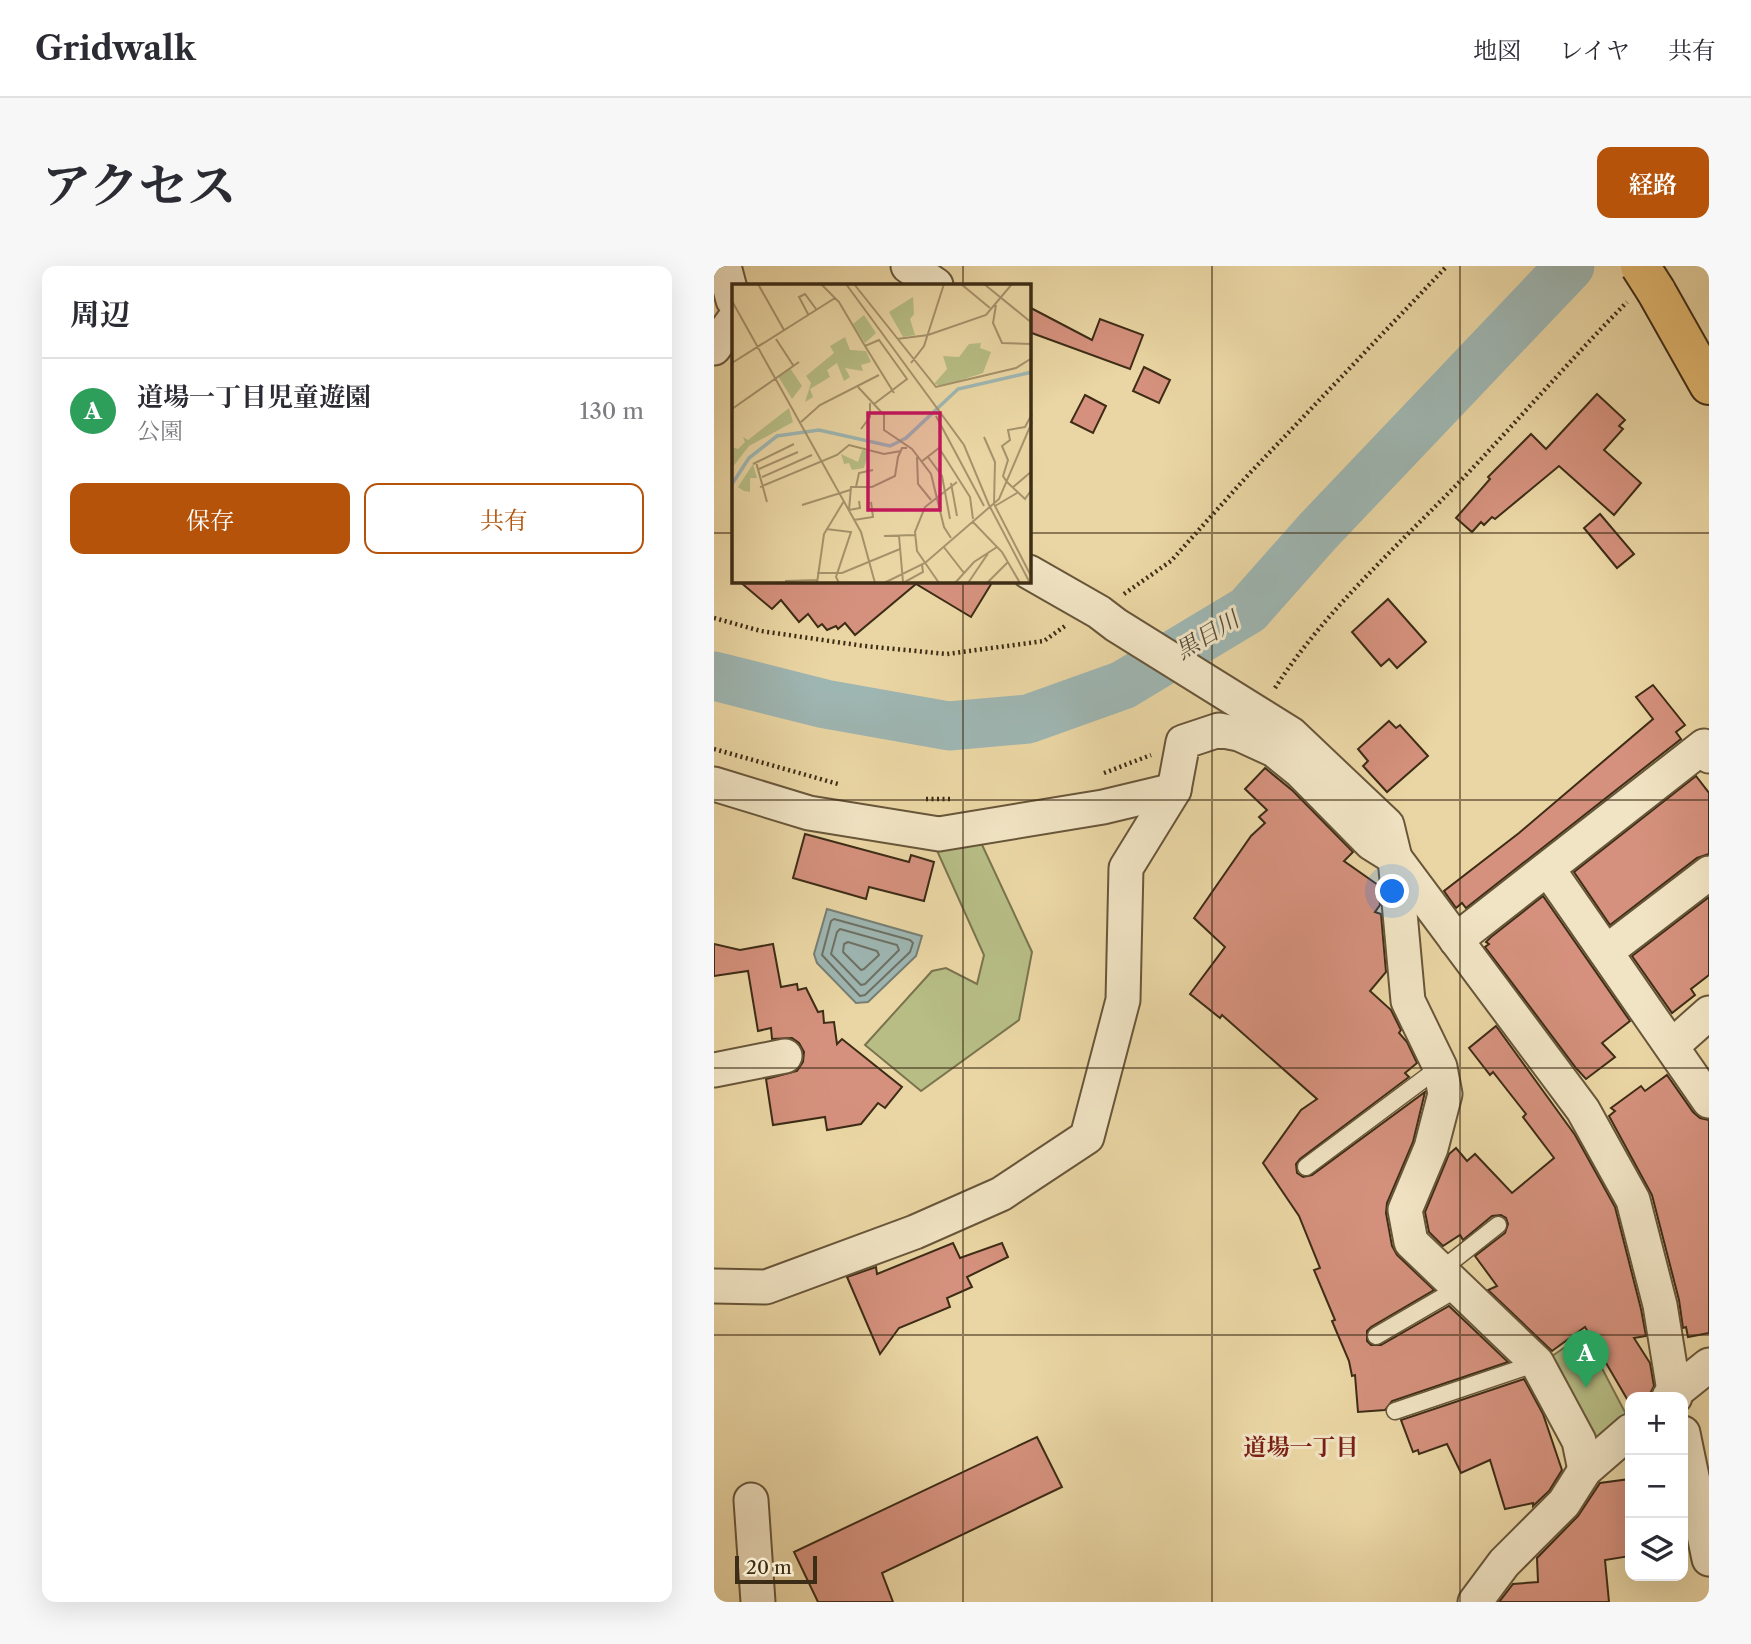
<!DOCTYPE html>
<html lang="ja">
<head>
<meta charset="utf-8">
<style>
  :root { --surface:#fff; --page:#f7f7f7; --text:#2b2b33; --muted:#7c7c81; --line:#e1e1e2; --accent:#b45309 }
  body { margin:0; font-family:"Libre Caslon Text","Noto Serif JP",serif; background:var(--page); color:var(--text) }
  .controls { position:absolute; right:21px; bottom:21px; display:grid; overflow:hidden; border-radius:14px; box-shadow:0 7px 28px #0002 }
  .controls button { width:63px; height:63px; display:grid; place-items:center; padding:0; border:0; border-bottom:2px solid var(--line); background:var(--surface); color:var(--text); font:35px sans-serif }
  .scale { position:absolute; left:21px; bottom:18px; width:82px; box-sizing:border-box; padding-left:7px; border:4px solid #3d2c16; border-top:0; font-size:19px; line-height:24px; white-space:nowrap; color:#3d2c16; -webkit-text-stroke:5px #f1e4c4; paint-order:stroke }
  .you { position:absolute; left:679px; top:626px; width:24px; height:24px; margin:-18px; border:5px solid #fff; border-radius:50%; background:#1a73e8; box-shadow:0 0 0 10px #1a73e833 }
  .badge { display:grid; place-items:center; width:46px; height:46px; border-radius:50%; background:var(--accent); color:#fff; font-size:23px; font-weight:700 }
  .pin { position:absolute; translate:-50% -58px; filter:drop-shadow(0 2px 4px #0008) }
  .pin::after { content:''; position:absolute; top:37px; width:24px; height:21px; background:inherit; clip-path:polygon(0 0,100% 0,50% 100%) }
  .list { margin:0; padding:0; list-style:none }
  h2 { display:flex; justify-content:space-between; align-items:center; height:91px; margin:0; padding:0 28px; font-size:30px }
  h2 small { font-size:23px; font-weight:400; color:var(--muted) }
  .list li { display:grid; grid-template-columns:46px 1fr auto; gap:21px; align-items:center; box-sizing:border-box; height:105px; padding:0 28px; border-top:2px solid var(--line) }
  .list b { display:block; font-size:26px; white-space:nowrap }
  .list p { margin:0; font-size:23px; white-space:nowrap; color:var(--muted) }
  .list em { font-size:23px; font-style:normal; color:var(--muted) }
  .actions { display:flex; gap:14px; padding:21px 28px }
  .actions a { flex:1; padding:16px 0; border:2px solid var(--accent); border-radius:14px; text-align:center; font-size:24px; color:var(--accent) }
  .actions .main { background:var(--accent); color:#fff }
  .icon { flex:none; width:38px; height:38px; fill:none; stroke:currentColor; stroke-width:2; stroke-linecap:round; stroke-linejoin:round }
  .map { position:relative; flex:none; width:995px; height:1336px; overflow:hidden; border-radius:14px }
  header { display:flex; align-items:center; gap:42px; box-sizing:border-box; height:98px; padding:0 35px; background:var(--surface); border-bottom:2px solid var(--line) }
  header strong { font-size:33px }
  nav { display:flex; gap:38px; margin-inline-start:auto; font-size:24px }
  .intro { display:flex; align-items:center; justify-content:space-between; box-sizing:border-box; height:168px; padding:0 42px }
  h1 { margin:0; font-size:49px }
  .button { padding:18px 32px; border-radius:14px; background:var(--accent); color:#fff; font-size:24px; font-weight:700 }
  main { display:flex; gap:42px; padding:0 42px }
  aside { flex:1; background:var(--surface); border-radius:14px; box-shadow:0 7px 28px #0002 }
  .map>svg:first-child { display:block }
</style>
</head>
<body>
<header>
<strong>Gridwalk</strong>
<nav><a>地図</a><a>レイヤ</a><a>共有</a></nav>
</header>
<div class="intro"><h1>アクセス</h1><a class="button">経路</a></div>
<main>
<aside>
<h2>周辺<small></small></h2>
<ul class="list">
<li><span class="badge" style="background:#2e9e5b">A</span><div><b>道場一丁目児童遊園</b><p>公園</p></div><em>130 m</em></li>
</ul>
<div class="actions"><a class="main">保存</a><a>共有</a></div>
</aside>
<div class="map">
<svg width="995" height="1336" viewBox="0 0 995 1336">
  <rect width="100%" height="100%" fill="#ead6a4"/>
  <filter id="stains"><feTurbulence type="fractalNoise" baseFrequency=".00286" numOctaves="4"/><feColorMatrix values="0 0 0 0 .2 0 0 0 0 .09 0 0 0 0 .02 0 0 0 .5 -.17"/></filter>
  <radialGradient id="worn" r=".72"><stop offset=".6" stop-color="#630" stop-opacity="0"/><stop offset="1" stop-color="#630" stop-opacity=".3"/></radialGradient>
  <g fill="#b7bd85" stroke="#7a744e" stroke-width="2">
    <path d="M263,568L318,686L305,754L207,825L151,779L218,705L232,702L263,718L270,689L220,578Z"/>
    <path d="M870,1068L913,1150L877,1179L831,1095Z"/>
  </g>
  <path fill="#9eb6b2" stroke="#777f74" stroke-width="2" d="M113,643L208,670L202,690L154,736L142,737L103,697L100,688Z"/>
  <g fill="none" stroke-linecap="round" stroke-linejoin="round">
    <g stroke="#6e7164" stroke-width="2">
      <path d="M120,653L196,674L199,677L196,686L151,729L146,730L108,689L117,655Z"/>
      <path d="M126,663L183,679L185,684L151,718L147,719L117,688L123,666Z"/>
      <path d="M134,676L163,685L165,689L150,703L147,704L129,686L130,678Z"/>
    </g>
    <path stroke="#9eb6b2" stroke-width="49" d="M0,410L111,438L235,460L314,453L409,419L534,344L604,265L856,0"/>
  </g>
  <g fill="#d5917d" stroke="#3d2c16" stroke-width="2">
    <path d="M315,41L378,74L386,53L429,69L416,103L315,66Z"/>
    <path d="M430,101L456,114L445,137L419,125Z"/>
    <path d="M883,128L911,154L905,160L909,163L890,184L927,217L900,249L845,200L781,253L778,251L770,259L767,256L758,266L742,252L776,213L774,211L817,168L832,183Z"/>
    <path d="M371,129L392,140L379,167L357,156Z"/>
    <path d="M886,248L920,288L903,302L870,262Z"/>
    <path d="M25,315H279L257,351L202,318L141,369L131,357L124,363L122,360L113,364L108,358L104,361L94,348L85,356L67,334L58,343Z"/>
    <path d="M674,333L712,376L683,402L675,393L667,400L638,366Z"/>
    <path d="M939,419L971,459L962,466L967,473L752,642L748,637L742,642L730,625L805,567L939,453L922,431Z"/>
    <path d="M675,455L682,462L686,459L714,490L673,526L649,500L654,495L644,483Z"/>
    <path d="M551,502L579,525L639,586L630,595L664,619L666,639L661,646L667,648L672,706L656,725L677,744L687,764L685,767L693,776L703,797L691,807L695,811L586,893L582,898L583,907L589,911L598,909L711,826L699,876L673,937L672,947L678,980L683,989L720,1024L657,1061L653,1065V1075L657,1079H667L735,1040L794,1096L678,1135L671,1144L644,1146L641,1109L638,1110L635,1095L618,1055L621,1054L600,1004L606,1002L585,950L549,897L587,844L603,833L508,749L506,752L476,728L511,681L480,652L537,570L551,557L545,551L553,544L531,523Z"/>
    <path d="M982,510L995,527V588L983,592L896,659L860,606Z"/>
    <path d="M91,568L195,596L197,589L220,596L210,635L155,621L152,633L79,612Z"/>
    <path d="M829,630L916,755L888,777L901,791L872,813L862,802L771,681L775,678L772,676L777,671Z"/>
    <path d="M995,631V709L977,723L981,729L958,747L918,690Z"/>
    <path d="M0,678L26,684L59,678L67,721L83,718L84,724L92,722L104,746L109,745L110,757L120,756L123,778L128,773L188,821L171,842L164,837L147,858L113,864L111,851L59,859L52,813L83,805L89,796L90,786L85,777L78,772L58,773L57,762L44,765L34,705L0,710Z"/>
    <path d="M782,760L861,869L901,941L927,1043L932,1070L920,1072L936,1097L940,1120L937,1126L928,1131H916V1138L871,1061L838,1085L774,1024L783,1020L761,990L791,967L794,958L792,952L787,949L778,950L749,974L746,969L729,980L715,966L711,946L735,888L742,882L753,895L761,888L798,927L840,892L809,851L812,848L779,806L776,809L755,782Z"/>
    <path d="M953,809L979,846L986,852L995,854V1067L974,1071L972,1061L969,1062L965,1034L938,929L895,850L901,845L897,842L927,820L931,825Z"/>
    <path d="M239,977L246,992L288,977L294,991L253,1011L258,1021L233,1032L236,1041L185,1062L166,1088L133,1011L162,1001L163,1008Z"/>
    <path d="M810,1113L829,1148L848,1204L835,1225L819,1240V1237L791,1243L776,1194L747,1207L733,1178L705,1188L704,1184L699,1186L687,1154Z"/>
    <path d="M323,1171L348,1221L168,1307L179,1336H104L80,1286Z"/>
    <path d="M916,1213V1290L891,1294L895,1336H785L799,1318L824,1316L823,1292L864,1250L886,1217Z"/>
  </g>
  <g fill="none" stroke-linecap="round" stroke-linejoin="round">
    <g stroke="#68563a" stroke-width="19">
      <g id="lane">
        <path d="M592,901L726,801"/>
        <path d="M727,1004L784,959"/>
        <path d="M662,1070L746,1021"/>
        <path d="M681,1145L823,1097"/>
      </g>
    </g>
    <g stroke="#68563a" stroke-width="37">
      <g id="street">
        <path d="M10,0L19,34"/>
        <path d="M194,0L222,19"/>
        <path d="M0,82L19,55"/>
        <path d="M315,306L385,346L402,359L577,468L673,559L681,592L694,735L726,801L731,828L717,882L691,944L697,976L823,1097L865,1175L871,1204"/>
        <path d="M0,518L95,547L225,568L389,541L460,524"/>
        <path d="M834,603L995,835"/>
        <path d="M742,674L990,480L995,490"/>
        <path d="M892,686L995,607"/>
        <path d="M958,780L995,747"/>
        <path d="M0,804L71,790"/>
        <path d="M0,1020L52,1021L201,966L287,928L373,871L409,734L412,602L460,524L469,476L505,464L525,468L560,484L586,505L657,577L681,592L869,844L919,934L946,1039L961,1131"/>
        <path d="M955,1131L995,1099"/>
        <path d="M969,1167L995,1293"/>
        <path d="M37,1234L44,1336"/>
        <path d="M761,1336L790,1297L850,1237L871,1204L916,1165"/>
      </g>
    </g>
    <g stroke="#3d2c16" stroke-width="42">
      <path id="highway" d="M942,25L995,119"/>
    </g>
    <g stroke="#3d2c16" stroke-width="4.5" stroke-dasharray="2 3.5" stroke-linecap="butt">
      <path d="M410,328L457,295L535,208L733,0"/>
      <path d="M0,352L47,365L150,380L233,388L330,375L351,360"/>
      <path d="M561,422C612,343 688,276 753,208C807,151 858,92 913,36"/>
      <path d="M0,483L124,518"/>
      <path d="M390,507L437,489"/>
      <path d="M212,533H238"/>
    </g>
    <use href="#lane" stroke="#f1e4c4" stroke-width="16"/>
    <use href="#street" stroke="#f1e4c4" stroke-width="33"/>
    <use href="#highway" stroke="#e5bb72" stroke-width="38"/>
    <g stroke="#3d2c16" stroke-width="42" stroke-linecap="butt">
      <path id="highway-bridge" d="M926,0L942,25"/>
    </g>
    <use href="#highway-bridge" stroke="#e5bb72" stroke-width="38"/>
  </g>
  <path fill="none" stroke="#3d2c16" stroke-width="2" stroke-opacity="0.55" d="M249,0V19M498,0V1336M746,0V1336M0,267H19M315,267H995M249,315V1336M0,534H995M0,802H995M0,1069H995"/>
  <g text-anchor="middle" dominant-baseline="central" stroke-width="6" stroke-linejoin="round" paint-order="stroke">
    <g font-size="23" font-style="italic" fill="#554e3d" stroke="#f1e4c4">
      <text transform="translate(493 369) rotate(-31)">黒目川</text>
    </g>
    <g font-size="23" font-weight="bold" fill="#7a1f14" stroke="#f1e4c4">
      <text x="587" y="1181">道場一丁目</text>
    </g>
  </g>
  <g transform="translate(18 18)">
    <rect width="299" height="299" fill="#ead6a4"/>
    <path d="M181,13L182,30L178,35L183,51L171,53L157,28ZM132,31L144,49L133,59L121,40ZM113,53L118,66L134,67L139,78L129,81L131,87L113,84L118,93L112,97L105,79L95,86L98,93L78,105L81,113L73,118L79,99L74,92L102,69L98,62ZM249,59L248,64L259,68L251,89L211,102L202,100L215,85L211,72L227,73L237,60ZM58,84L70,102L60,115L46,92ZM57,124L61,138L17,162L0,184V163L6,165L13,158L11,153L16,156ZM130,166L137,167L132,184L120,186L117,179L112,180L109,170L126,178ZM21,180L25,194H18V208L12,207L6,203Z" fill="#b7bd85"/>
    <path fill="none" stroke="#9eb6b2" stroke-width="3.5" d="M0,200L17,174L45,152L87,146L158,162L174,154L226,105L300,88"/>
    <path fill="none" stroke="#a5926b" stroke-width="2" d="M26,0L52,46M89,0L107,18L133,62L147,56L175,95L142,120M114,0L232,161L257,221L298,299M122,0L204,103L284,84L300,74M229,0L258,24M252,0L300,39M0,17L129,248L143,299M264,21L261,39L270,59L300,60M76,30L67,13L73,10L84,25M44,55L61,81M165,55L196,51L254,31L280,0M133,62L162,109M0,79L103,14M179,79L192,62L212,0M126,103L152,131V146L180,165L199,190L212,243L219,254M0,125L67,78M300,130L293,143L276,146L278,156L270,162L276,176L271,192L275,198L293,215L300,205M204,132L252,222M69,138L88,121L147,91M129,145L138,133V119M252,153L263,178L262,220L299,292M185,173L186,200L199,216M196,173L210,192L218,235M24,178L35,218M189,178L207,164L238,213L241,235M21,180L62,160M27,185L66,168M30,193L80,171M219,199L225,232M28,203L105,171L117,161L152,170L169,167M124,203L127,189L141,186M280,204L300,187M127,217L128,224L117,226L119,203H140L163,192L166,173L170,164H175M70,221L118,206M263,222L285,209M122,236L141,233L139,218M240,237L270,268L288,299M94,245L119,248L104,293L107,299M152,252L183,251M167,252L171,298M211,262L232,289M85,289H110L168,265M53,297L85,296M85,299L92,250L112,217M152,299L193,279L267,215L300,138M171,299L191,288L190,281M207,299L185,267L183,248L193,223L225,198M223,299L242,278L265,263M236,299L257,268M255,299L276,278"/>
    <path fill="#c2185b" fill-opacity="0.15" stroke="#c2185b" stroke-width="3.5" d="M136,129H208V226H136Z"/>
    <rect width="299" height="299" fill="none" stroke="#3d2c16" stroke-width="3.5"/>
  </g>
  <rect width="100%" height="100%" filter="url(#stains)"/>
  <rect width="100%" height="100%" fill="url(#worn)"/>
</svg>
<div class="controls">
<button>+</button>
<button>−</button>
<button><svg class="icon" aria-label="layers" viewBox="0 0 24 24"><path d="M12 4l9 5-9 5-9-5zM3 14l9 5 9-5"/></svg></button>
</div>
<div class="scale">20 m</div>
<div class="you"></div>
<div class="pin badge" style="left:872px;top:1122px;background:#2e9e5b">A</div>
</div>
</main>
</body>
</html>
